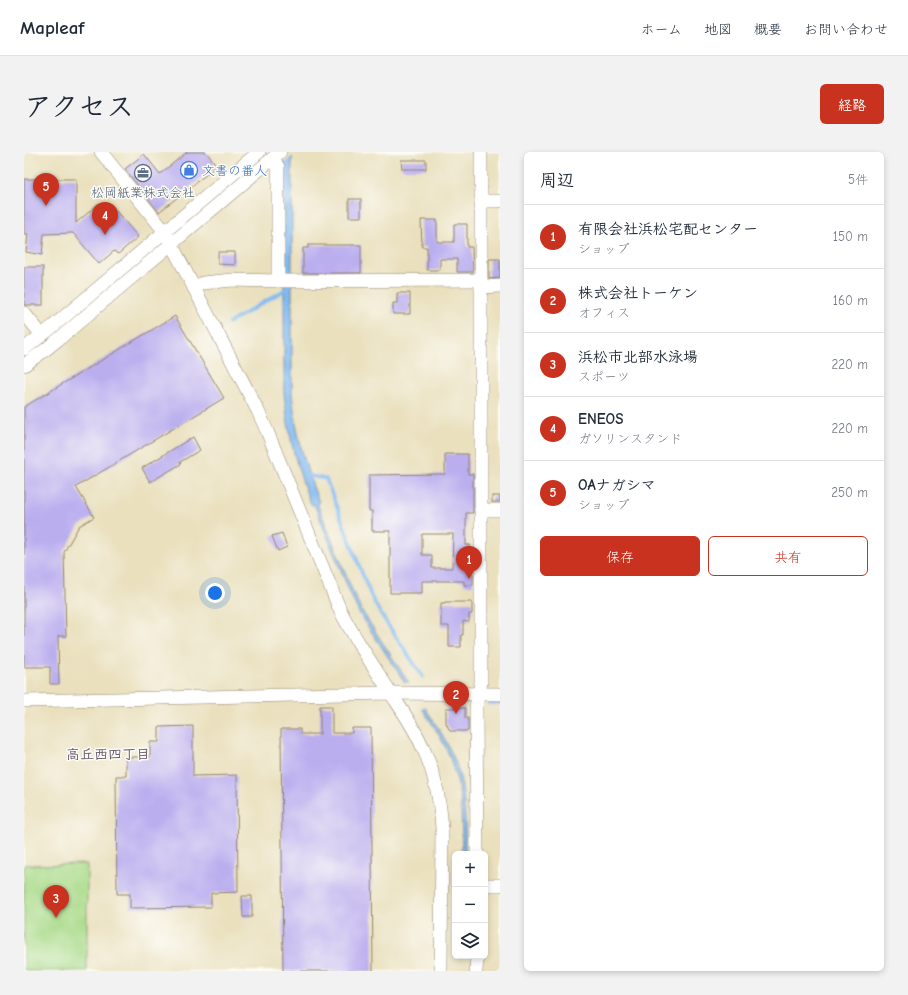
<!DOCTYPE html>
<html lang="ja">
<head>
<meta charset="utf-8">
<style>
  :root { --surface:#fff; --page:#f2f2f3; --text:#1f2937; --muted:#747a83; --line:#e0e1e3; --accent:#c8321e }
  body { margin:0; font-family:"Comic Neue","Klee One",sans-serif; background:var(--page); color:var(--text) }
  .controls { position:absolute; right:12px; bottom:12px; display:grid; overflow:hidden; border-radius:6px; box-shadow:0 2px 6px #0003 }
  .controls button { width:36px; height:36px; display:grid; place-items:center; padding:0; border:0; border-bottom:1px solid var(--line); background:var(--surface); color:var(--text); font:20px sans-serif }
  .you { position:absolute; left:191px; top:441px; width:14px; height:14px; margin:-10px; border:3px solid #fff; border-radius:50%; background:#1a73e8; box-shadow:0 0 0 6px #1a73e833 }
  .badge { display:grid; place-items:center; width:26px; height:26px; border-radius:50%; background:var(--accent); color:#fff; font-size:13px; font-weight:700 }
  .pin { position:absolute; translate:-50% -33px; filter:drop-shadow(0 1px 2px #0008) }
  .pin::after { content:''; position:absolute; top:21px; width:14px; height:12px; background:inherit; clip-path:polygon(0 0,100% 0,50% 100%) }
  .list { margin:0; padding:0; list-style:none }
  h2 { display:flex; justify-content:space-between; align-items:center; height:52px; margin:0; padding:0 16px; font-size:17px }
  h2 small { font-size:13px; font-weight:400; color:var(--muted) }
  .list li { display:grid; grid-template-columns:26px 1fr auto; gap:12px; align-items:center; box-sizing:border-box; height:64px; padding:0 16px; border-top:1px solid var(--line) }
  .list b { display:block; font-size:15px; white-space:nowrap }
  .list p { margin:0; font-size:13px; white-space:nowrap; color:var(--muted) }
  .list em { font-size:13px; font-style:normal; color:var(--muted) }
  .actions { display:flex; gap:8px; padding:12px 16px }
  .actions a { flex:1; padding:9px 0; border:1px solid var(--accent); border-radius:6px; text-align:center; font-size:14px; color:var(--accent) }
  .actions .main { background:var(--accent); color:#fff }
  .icon { flex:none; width:22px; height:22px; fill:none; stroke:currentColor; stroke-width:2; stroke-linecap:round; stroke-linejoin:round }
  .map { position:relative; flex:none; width:476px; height:819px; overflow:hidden; border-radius:6px }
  header { display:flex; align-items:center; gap:24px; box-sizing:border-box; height:56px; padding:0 20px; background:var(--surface); border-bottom:1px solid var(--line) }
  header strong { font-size:19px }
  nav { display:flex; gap:22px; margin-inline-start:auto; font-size:14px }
  .intro { display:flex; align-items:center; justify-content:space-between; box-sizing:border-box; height:96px; padding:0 24px }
  h1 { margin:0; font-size:28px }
  .button { padding:10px 18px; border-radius:6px; background:var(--accent); color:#fff; font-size:14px; font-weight:700 }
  main { display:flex; gap:24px; padding:0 24px }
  aside { flex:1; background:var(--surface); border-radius:6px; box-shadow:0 2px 6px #0003 }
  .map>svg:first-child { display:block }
</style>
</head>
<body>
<header>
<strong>Mapleaf</strong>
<nav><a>ホーム</a><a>地図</a><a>概要</a><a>お問い合わせ</a></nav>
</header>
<div class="intro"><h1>アクセス</h1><a class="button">経路</a></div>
<main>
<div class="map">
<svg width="476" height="819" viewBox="0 0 476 819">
  <rect width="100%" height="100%" fill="#fdfcf7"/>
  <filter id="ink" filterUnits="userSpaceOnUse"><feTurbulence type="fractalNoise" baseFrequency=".025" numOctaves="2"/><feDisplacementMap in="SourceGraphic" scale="8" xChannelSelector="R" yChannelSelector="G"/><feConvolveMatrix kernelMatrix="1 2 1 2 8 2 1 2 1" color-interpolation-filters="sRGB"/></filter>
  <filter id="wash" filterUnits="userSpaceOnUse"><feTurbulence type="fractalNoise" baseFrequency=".012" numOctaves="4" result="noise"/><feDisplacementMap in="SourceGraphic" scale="16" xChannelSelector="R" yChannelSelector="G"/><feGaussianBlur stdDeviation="0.9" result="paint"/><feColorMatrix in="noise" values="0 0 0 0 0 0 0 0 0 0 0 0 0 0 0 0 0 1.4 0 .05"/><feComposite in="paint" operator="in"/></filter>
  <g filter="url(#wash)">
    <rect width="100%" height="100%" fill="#eae0be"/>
    <path fill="#a9da89" stroke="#728254" d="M63,712V819H0V713Z"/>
    <path fill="#80b9f1" stroke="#5e7288" d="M260,0H268V241C272,280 280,313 295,350L293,351L329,440L338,459L413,574C428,597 438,622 440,649C442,667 441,685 441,702H438L437,650L433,628L426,606L422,596L411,576L335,461L326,441L290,352L287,353C272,316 264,281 260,241Z"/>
    <g fill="#eae0be">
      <path d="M258,0H270V3L258,13Z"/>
      <path d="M386,530L402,554L396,558L378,531H384Z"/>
    </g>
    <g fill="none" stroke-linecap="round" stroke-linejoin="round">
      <g stroke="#80b9f1" stroke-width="3.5">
        <path d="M205,171L262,137"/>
        <path d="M281,323L302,327L347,444L356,461L399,525"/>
        <path d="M465,551H476"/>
      </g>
    </g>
    <g id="blocks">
      <g fill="#baaeef" fill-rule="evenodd">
        <path d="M163,0H182L193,14L135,60L101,17L120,2L136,22Z"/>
        <path d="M377,8H402V17H378Z"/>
        <path d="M0,27H52V71L74,52L87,53L114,85L94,102L90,99L75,112L49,81L20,82L18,103L2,100L4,82H0Z"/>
        <rect x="325" y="47" width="12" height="18"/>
        <path d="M397,68H413V90H430V72H443V95H448L449,120H433V107H416V118H403V95H398Z"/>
        <path d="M284,93H337V121H279V96H284Z"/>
        <path d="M194,100H211V113L194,112Z"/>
        <path d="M465,107H476V126L465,127Z"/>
        <rect x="0" y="115" width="19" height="38"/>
        <path d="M373,141H386V162H369V151H373Z"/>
        <path d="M151,164L200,246L52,335L70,365L55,374L40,400L42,484H34L35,532H26V515H0V255Z"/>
        <path d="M169,285L176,298L156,310L157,312L126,330L118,316Z"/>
        <path d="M421,302H444V322H449V361H442V393H446L445,418H447V422H449V433H440V429H398V441H366V379H348V359H345V323L421,322ZM398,382H429L428,416H408V403H398Z"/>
        <rect x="468" y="344" width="8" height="6"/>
        <path d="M258,381L263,395L254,399L248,384Z"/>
        <path d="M421,450H448V462H445V470L439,469V483H437V495H425V474H417V451H421Z"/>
        <path d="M296,554H308V581H328V576H347L349,819H259L257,577H276V582H296Z"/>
        <path d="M422,556H441V566H444V579H426L422,571Z"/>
        <path d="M169,574V624L213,623L214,740L187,741V755L106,756V742H93L92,624H102V605H126V590H135V575Z"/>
        <path d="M218,744H228V765H219Z"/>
      </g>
    </g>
  </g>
  <g filter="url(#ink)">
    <use href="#blocks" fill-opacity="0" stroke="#92856e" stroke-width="1"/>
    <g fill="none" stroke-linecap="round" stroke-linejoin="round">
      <g stroke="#92856e" stroke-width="14">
        <g id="minor">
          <path d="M77,0L141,80L234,259L243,279L316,458C332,490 353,519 372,549C382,564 392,579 399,596C411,621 416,648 418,676L417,819"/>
          <path d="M248,7L254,15V129"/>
          <path d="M457,49H476"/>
          <path d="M457,135L476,134"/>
          <path d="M170,136L179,131L208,128L254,129L457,128"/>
          <path d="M0,161L18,183"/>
          <path d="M0,197L27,176L235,0"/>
          <path d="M0,213L21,198L36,186L256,0"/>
          <path d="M457,358H476"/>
          <path d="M0,549L367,541L476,542"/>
          <path d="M453,702L452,555L457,530V0"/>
          <path d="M461,733H476"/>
          <path d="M452,819L453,804"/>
        </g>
      </g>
      <use href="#minor" stroke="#fff" stroke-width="13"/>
    </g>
  </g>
  <defs>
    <g id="shop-ring" transform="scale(0.9)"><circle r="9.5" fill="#fdfcf7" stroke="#3f7fe0" stroke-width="1.5"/><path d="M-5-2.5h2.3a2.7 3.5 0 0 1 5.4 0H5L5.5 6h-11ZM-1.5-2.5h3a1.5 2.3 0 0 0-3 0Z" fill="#3f7fe0"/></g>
    <g id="office-ring" transform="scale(0.9)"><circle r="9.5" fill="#fdfcf7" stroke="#5c6f8a" stroke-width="1.5"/><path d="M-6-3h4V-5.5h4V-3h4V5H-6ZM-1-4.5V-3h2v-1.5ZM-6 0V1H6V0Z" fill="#5c6f8a"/></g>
  </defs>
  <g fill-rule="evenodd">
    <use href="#shop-ring" x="165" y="18"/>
    <use href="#office-ring" x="119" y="21"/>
  </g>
  <g text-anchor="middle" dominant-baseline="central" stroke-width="3" stroke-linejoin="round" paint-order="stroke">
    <g font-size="13" fill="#366cbe" stroke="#fdfcf7" text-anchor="start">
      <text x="178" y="18">文書の番人</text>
    </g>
    <g font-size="13" fill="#4e5e75" stroke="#fdfcf7">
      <text x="119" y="40">松岡紙業株式会社</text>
    </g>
    <g font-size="14" font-weight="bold" fill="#675867" stroke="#fdfcf7">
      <text x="84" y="602">高丘西四丁目</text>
    </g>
  </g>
</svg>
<div class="controls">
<button>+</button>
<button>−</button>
<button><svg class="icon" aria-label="layers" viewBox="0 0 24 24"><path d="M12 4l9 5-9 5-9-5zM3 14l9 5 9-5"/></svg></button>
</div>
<div class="you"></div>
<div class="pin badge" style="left:445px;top:427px">1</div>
<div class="pin badge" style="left:432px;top:562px">2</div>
<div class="pin badge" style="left:32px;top:766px">3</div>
<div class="pin badge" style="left:81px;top:83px">4</div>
<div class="pin badge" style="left:22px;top:54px">5</div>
</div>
<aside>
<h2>周辺<small>5件</small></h2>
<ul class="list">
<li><span class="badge">1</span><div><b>有限会社浜松宅配センター</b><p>ショップ</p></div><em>150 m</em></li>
<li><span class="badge">2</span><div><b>株式会社トーケン</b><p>オフィス</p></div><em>160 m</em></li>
<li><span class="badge">3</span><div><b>浜松市北部水泳場</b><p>スポーツ</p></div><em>220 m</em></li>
<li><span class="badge">4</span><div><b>ENEOS</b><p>ガソリンスタンド</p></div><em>220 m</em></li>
<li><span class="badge">5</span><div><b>OAナガシマ</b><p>ショップ</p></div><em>250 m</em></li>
</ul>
<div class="actions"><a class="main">保存</a><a>共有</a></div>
</aside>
</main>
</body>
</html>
